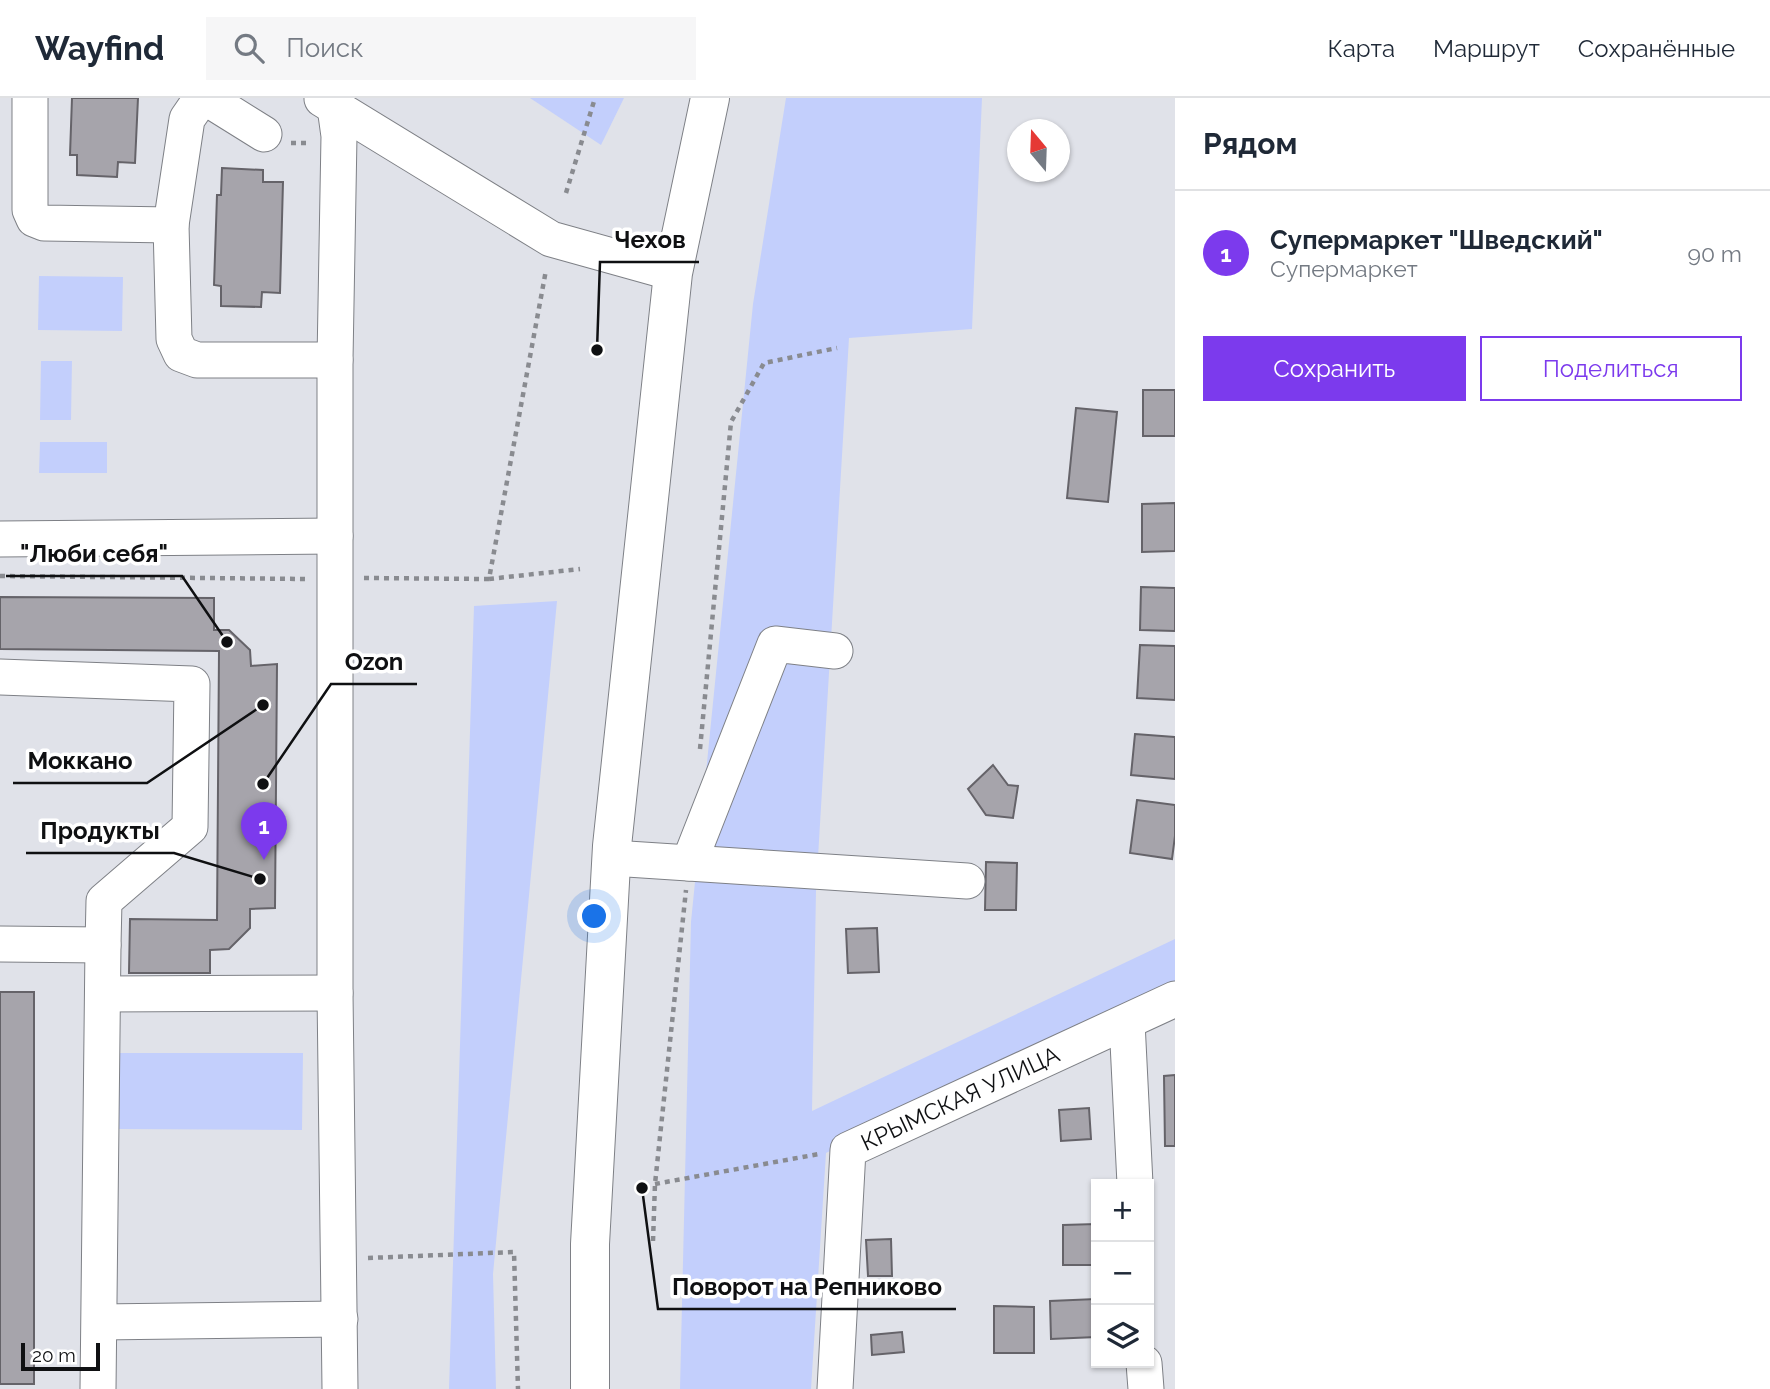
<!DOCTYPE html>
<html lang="ru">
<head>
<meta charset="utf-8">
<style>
  :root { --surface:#fff; --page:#f6f6f7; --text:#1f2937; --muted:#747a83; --line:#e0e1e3; --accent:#7c3aed }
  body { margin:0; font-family:Raleway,sans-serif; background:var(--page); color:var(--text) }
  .controls { position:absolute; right:21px; bottom:21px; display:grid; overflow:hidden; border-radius:0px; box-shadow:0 2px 5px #0004 }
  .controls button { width:63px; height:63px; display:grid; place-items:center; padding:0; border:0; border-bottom:2px solid var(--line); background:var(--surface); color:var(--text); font:35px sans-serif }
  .compass { position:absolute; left:1007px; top:21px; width:63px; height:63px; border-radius:50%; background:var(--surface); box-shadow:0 2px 5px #0004; rotate:341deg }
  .scale { position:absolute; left:21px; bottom:18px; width:79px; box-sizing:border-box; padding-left:7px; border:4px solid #0f1012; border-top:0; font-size:19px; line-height:24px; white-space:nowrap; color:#0f1012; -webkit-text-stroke:5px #fff; paint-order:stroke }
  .you { position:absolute; left:595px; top:819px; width:24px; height:24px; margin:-18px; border:5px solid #fff; border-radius:50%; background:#1a73e8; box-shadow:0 0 0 10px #1a73e833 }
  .badge { display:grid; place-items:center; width:46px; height:46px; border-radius:50%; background:var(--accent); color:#fff; font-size:23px; font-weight:700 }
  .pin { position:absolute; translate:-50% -58px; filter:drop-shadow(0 2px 4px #0008) }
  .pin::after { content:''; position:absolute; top:37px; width:24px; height:21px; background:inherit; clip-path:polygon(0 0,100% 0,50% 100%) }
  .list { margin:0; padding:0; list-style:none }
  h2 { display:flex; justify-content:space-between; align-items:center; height:91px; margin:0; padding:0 28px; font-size:30px }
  h2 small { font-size:23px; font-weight:400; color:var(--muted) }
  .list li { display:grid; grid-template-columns:46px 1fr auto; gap:21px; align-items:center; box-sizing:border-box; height:126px; padding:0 28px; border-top:2px solid var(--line) }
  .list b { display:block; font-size:26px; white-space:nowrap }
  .list p { margin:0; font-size:23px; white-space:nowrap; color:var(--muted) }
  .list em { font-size:23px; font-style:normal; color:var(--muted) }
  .actions { display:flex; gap:14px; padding:21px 28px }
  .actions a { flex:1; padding:16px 0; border:2px solid var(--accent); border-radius:0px; text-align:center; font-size:24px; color:var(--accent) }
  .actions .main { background:var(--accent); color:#fff }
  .icon { flex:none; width:38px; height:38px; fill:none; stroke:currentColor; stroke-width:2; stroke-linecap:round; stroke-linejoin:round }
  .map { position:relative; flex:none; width:1175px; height:1291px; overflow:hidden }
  header { display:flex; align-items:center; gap:42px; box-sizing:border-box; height:98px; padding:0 35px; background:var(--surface); border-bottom:2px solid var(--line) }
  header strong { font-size:33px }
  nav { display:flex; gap:38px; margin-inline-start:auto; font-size:24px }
  .search { width:490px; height:63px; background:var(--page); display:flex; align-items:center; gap:18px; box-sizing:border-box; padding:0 24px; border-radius:0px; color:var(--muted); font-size:26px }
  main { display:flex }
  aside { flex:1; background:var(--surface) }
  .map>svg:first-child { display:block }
</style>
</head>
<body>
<header>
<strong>Wayfind</strong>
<div class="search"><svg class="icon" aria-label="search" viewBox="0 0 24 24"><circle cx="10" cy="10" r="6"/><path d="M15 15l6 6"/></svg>Поиск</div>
<nav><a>Карта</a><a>Маршрут</a><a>Сохранённые</a></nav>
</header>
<main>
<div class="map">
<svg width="1175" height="1291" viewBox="0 0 1175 1291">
  <rect width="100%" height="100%" fill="#e0e2e9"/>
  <g fill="#c3cffc">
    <path d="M530,0H624L601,47Z"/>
    <path d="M786,0H982L972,231L849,240L816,793L812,1013L1175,841V885L826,1055L811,1291H680L691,824L753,206Z"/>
    <path d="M39,178L123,179L122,233L38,232Z"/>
    <path d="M41,263H72L71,322H40Z"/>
    <path d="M40,344H107V375H39Z"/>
    <path d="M557,503L493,1176L496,1291H449L474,508Z"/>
    <path d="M119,955H303L302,1032L119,1031Z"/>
  </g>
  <g fill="#a6a4ab" stroke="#656369" stroke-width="2">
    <path d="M72,0H138L135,65L118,64L117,79L77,77V57H70Z"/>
    <path d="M222,70L263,72V84H283L280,195L262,194L261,209L221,208V188L214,187L217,97H221Z"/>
    <rect x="1143" y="292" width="32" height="46"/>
    <path d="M1076,310L1117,314L1108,404L1067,400Z"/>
    <path d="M1175,405V453L1142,454V406Z"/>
    <path d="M1141,489L1175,490V533L1140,532Z"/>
    <path d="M0,499L214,500V532H229L250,552L251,568L277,566L275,810L250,811V830L229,851L210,852V875H129L130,821L217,822L219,553L0,551Z"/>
    <path d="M1140,547L1175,548V602L1137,600Z"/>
    <path d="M1135,636L1175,639V681L1131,677Z"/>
    <path d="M993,667L1008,687L1018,688L1013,720L986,717L968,691Z"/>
    <path d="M1137,702L1175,707V738L1172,761L1130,755Z"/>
    <path d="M986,764L1017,765L1016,812H985Z"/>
    <path d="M877,830L879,874L848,875L846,831Z"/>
    <rect x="0" y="894" width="34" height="392"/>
    <path d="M1175,977V1048H1165L1164,978Z"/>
    <path d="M1089,1010L1091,1041L1061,1043L1059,1012Z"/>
    <path d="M1096,1126V1167H1063V1127Z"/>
    <path d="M891,1141L892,1178H868L866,1142Z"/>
    <path d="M1096,1201V1239L1051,1241L1050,1203Z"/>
    <path d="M994,1208L1034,1209V1255H994Z"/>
    <path d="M902,1234L904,1254L872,1257L871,1237Z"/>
  </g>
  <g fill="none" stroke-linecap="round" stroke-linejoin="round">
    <g stroke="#7e8086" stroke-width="37">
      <g id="minor">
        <path d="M30,0V112L34,121L44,125L171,127L187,21L198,5L205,2L211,3L264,36"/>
        <path d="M322,1L551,141L673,175"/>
        <path d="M171,127L174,241L181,256L197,262H335L339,38L335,9"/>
        <path d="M335,262V895L340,1291"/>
        <path d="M0,441L335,438"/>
        <path d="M0,579L192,586L190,729L104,803L103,847L0,846"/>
        <path d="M612,760L967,783"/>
        <path d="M689,765L775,546L835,553"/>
        <path d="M104,896L335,895"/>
        <path d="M1127,924L1135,1086"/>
        <path d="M100,1224L340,1221"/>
        <path d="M1144,1265L1146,1291"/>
        <path d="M98,1291L103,847"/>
        <path d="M835,1291L848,1052L1175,901"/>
      </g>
    </g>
    <g stroke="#7e8086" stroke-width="40">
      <path id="major" d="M590,1291V1146L612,748L673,175L710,0"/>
    </g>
    <g stroke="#898b90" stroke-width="4.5" stroke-dasharray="5 5" stroke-linecap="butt">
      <path d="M291,45H309"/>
      <path d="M566,95L595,0"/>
      <path d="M0,478L307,481"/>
      <path d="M364,480L489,481L546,172"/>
      <path d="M489,481L580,471"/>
      <path d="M700,651L731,324L764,265L837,250"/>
      <path d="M655,1086L819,1056"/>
      <path d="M653,1143L655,1086L686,792"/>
      <path d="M368,1160L514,1154L518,1291"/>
    </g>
    <use href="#minor" stroke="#fff" stroke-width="35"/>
    <use href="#major" stroke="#fff" stroke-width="38"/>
  </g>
  <g text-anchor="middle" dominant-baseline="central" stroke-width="7" stroke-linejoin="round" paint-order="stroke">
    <g font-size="23" fill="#0f1012" stroke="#fff">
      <text transform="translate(960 1000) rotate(-25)">КРЫМСКАЯ УЛИЦА</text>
    </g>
  </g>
  <path fill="none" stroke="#0f1012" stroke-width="2.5" d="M597 252L600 164H699M227 544L182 478H6M263 686L331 586H417M263 607L147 685H13M260 781L174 755H26M642 1090L658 1211H956"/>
  <g fill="#0f1012" stroke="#fff" stroke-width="2.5">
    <circle cx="597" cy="252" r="7"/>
    <circle cx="227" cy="544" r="7"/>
    <circle cx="263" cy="686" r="7"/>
    <circle cx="263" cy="607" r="7"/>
    <circle cx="260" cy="781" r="7"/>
    <circle cx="642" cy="1090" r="7"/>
  </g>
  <g font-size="24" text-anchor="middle" font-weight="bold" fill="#0f1012" stroke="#fff" stroke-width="7" stroke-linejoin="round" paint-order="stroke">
    <text x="650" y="150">Чехов</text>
    <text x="94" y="464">"Люби себя"</text>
    <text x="374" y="572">Ozon</text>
    <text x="80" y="671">Моккано</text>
    <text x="100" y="741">Продукты</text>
    <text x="807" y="1197">Поворот на Репниково</text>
  </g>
</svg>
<div class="controls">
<button>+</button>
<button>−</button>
<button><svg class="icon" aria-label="layers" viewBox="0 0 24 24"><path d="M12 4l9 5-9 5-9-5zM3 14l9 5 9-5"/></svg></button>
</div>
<svg class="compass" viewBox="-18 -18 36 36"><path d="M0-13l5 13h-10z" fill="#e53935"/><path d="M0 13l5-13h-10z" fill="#747a83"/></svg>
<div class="scale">20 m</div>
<div class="you"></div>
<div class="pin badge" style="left:264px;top:762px">1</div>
</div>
<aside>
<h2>Рядом<small></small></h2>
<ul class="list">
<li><span class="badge">1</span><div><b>Супермаркет &quot;Шведский&quot;</b><p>Супермаркет</p></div><em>90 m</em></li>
</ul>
<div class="actions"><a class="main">Сохранить</a><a>Поделиться</a></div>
</aside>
</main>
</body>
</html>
